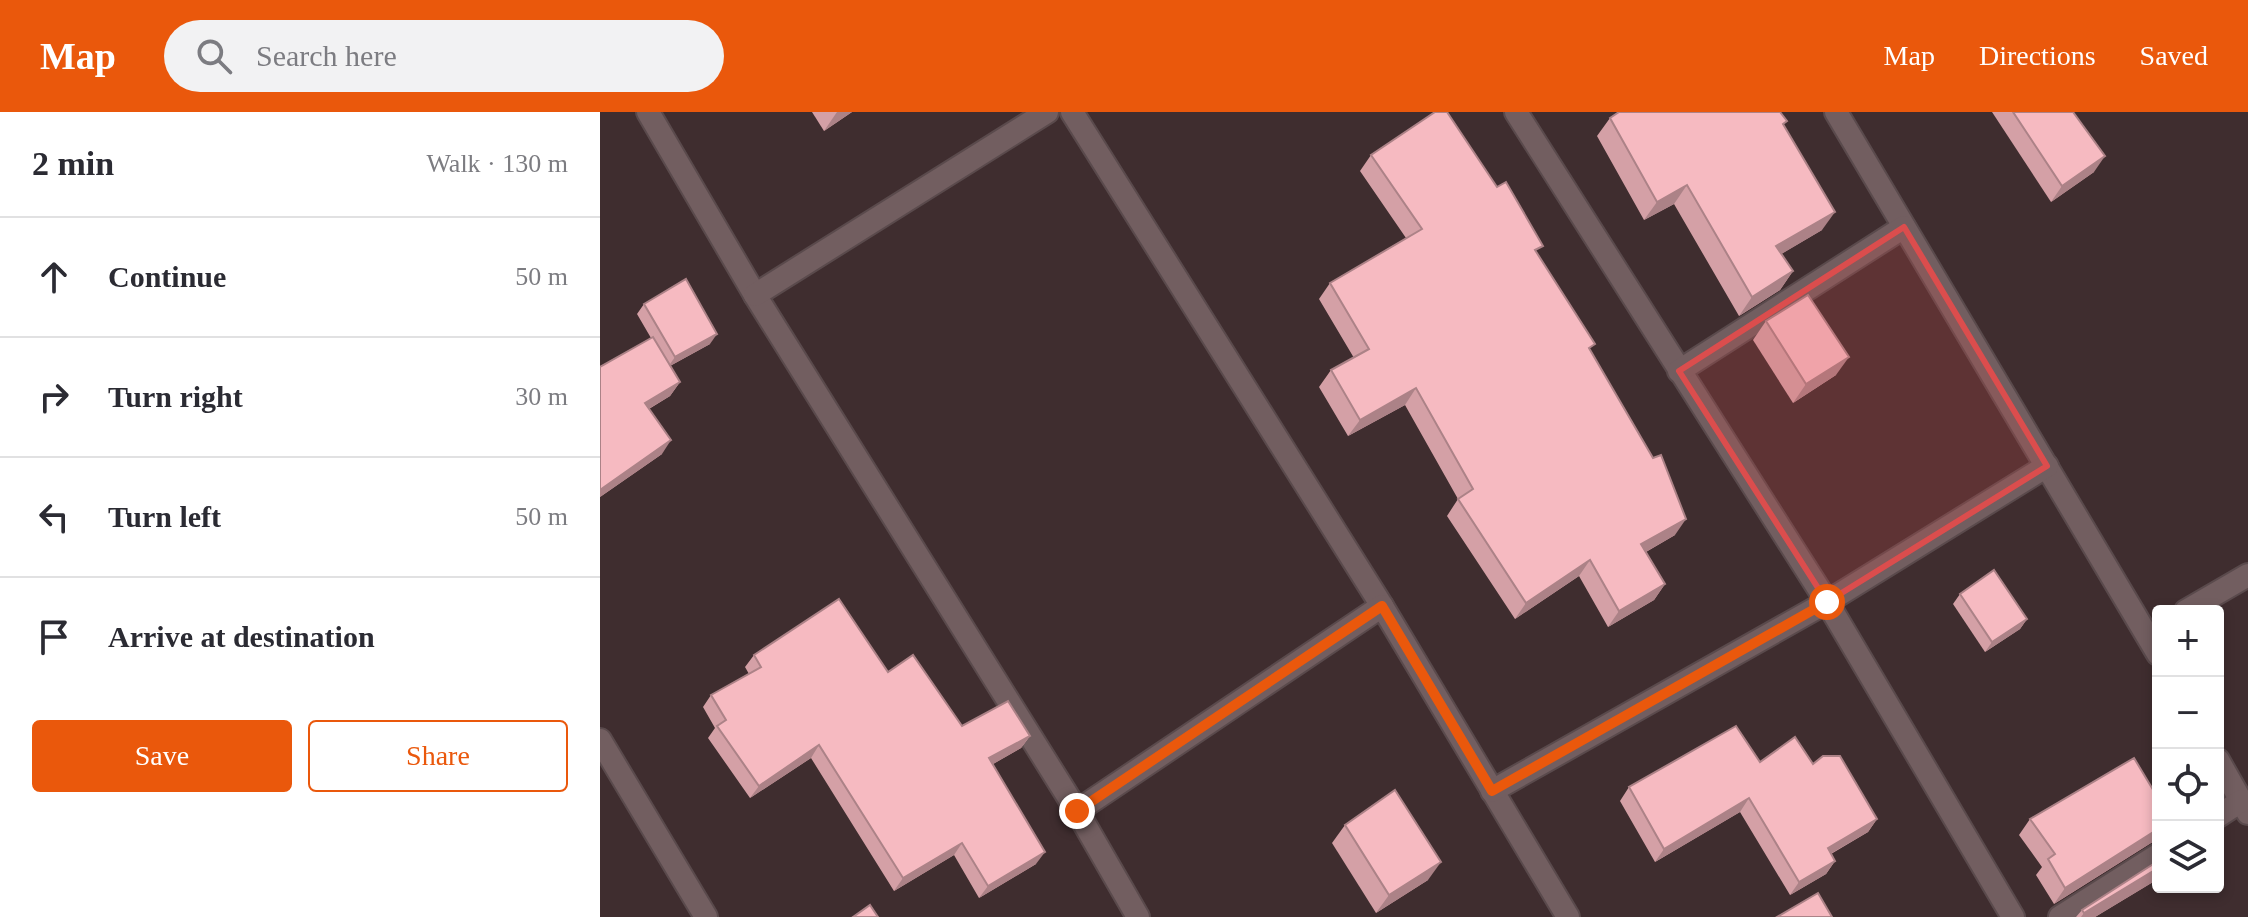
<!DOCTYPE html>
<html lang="en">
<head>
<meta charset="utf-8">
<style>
  :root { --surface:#fff; --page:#f2f2f3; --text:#2b2b33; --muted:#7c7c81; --line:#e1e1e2; --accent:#ea580c }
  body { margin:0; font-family:"Times New Roman",serif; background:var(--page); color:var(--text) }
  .controls { position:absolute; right:24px; bottom:24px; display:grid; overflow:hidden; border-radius:8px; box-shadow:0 4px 12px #0003 }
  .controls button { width:72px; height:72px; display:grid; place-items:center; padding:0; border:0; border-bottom:2px solid var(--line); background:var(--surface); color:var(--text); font:40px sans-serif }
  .stop { position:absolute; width:24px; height:24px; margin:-18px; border:6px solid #ea580c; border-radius:50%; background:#fff }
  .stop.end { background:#ea580c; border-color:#fff; box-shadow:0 2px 8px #0008 }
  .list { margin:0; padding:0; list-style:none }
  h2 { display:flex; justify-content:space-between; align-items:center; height:104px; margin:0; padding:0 32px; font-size:34px }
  h2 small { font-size:26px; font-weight:400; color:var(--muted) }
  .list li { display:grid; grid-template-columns:52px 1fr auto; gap:24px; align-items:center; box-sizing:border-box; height:120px; padding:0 32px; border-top:2px solid var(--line) }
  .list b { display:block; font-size:30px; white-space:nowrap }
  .list em { font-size:26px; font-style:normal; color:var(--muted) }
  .actions { display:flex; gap:16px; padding:24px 32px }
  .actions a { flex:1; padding:18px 0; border:2px solid var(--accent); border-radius:8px; text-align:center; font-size:28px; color:var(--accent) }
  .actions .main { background:var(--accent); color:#fff }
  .icon { flex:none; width:44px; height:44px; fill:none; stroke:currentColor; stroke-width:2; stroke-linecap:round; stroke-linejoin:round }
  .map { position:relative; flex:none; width:1648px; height:805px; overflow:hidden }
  header { display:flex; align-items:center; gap:48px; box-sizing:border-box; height:112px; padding:0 40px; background:var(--accent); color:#fff }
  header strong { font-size:38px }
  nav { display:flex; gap:44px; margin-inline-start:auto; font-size:28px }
  .search { width:560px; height:72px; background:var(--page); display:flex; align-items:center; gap:20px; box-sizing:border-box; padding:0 28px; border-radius:44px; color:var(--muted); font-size:30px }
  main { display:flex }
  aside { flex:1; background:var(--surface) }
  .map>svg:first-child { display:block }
</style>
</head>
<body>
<header>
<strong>Map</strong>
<div class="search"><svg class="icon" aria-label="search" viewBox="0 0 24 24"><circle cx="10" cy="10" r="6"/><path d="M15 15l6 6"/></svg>Search here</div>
<nav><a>Map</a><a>Directions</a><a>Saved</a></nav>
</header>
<main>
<aside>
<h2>2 min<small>Walk · 130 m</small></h2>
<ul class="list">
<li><svg class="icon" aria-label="ahead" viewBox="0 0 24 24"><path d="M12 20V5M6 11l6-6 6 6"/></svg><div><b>Continue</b></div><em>50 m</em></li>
<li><svg class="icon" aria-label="right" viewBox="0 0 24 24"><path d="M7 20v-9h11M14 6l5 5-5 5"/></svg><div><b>Turn right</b></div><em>30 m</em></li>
<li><svg class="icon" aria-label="left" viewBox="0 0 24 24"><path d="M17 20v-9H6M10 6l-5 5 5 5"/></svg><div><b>Turn left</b></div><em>50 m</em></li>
<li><svg class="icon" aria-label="arrive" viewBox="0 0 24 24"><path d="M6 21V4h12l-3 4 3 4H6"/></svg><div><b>Arrive at destination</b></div></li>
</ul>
<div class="actions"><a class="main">Save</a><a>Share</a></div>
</aside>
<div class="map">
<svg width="1648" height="805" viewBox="0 0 1648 805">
  <rect width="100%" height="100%" fill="#3f2d2f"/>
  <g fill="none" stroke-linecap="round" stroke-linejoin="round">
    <g stroke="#5a4a4c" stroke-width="26">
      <g id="minor">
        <path d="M48,0L155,183L477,699L538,805"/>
        <path d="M472,0L782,494L968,805"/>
        <path d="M916,0L1227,490L1413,805"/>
        <path d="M1236,0L1558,542"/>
        <path d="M155,183L447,0"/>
        <path d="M1079,259L1304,115"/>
        <path d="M1586,499L1648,463"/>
        <path d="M0,628L106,805"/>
        <path d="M1618,648L1648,701"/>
        <path d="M892,679L1227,490L1447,354"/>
        <path d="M477,699L782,494"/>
        <path d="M1618,704L1641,689"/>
        <path d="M1460,805L1558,743"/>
      </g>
    </g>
    <use href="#minor" stroke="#725e60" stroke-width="22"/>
  </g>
  <g fill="#d4a0a6">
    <path d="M212,0H252L224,19Z"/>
    <path d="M1392,0H1473L1494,60L1451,90Z"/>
    <path d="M1010,6L1184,13L1222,118L1181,142L1193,159L1180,178L1139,204L1074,92L1044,108L997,24Z"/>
    <path d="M771,43L937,142L990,239L1075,423L1046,440L1065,472L1054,488L1008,515L979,464L915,507L847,404L858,387L805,293L748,324L719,275L731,258L754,246L719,187L730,171L806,126L760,59Z"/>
    <path d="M44,192L110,232L70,254L80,270L70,284L49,297L62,342L0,385L51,226L37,202Z"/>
    <path d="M1166,209L1236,263L1193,291L1153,228Z"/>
    <path d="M1360,482L1427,507L1420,517L1385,540L1353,492Z"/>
    <path d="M154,543L288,560L362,614L430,624L421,636L393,652L436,752L379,786L354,743L294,779L211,646L150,686L108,626L115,616L103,595L111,583L149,562L145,555Z"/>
    <path d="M1160,650L1213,652L1277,707L1268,720L1231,742L1235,749L1226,762L1190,783L1140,700L1055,750L1020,689L1029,675Z"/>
    <path d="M1430,707L1551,731L1454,792L1436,763L1442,755L1419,723Z"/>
    <path d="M745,713L828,768L776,801L732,731Z"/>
    <path d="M1558,749V767L1495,805H1476L1482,798Z"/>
  </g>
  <g fill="#ac8287">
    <path d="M237,0H252L224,19Z"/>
    <path d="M1505,44L1494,60L1451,90L1462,74Z"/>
    <path d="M1087,73L1074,92L1044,108L1057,90Z"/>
    <path d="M1235,100L1222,118L1163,153L1176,134Z"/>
    <path d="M1193,159L1180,178L1139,204L1152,185Z"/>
    <path d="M117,222L110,232L68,255L75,245Z"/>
    <path d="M1249,245L1236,263L1193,291L1206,272Z"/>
    <path d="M80,270L70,284L35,305L45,291Z"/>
    <path d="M816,276L805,293L748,324L760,308Z"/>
    <path d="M71,328L62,342L0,385V378Z"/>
    <path d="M1086,407L1075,423L1030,449L1041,432Z"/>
    <path d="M990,448L979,464L915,507L926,491Z"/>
    <path d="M1065,472L1054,488L1008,515L1019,499Z"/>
    <path d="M1427,507L1420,517L1385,540L1392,530Z"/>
    <path d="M430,624L421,636L381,659L389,646Z"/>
    <path d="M219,633L211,646L150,686L159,674Z"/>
    <path d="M1149,686L1140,700L1055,750L1064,737Z"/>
    <path d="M1277,707L1268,720L1218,749L1228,736Z"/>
    <path d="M1558,717V731H1551L1454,792L1465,776Z"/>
    <path d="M362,731L354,743L294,779L303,766Z"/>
    <path d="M445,740L436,752L379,786L388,774Z"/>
    <path d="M1235,749L1226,762L1190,783L1199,770Z"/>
    <path d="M841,750L828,768L776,801L789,783Z"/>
    <path d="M1558,756V767L1495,805H1481L1484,801Z"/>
  </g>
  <g fill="#f6bac1" stroke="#ac8287" stroke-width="2">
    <path d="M835,0H847L897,75L906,70L943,134L935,138L995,232L989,236L1053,346L1061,343L1086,407L1041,432L1065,472L1019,499L990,448L926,491L858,387L873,377L816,276L760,308L731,258L769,237L730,171L822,117L771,43Z"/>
    <path d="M1019,0H1180L1187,9L1183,12L1235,100L1176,134L1193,159L1152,185L1087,73L1057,90L1010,6Z"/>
    <path d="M1413,0H1473L1505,44L1462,74Z"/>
    <path d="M86,167L117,222L75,245L44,192Z"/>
    <path d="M1208,183L1249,245L1206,272L1166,209Z"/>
    <path d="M53,225L80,270L45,291L71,328L0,378V255Z"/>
    <path d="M1394,458L1427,507L1392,530L1360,482Z"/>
    <path d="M239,487L288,560L313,543L362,614L408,589L430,624L389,646L445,740L388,774L362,731L303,766L219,633L159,674L117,614L126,608L111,583L161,555L154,543Z"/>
    <path d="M1136,614L1160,650L1195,625L1213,652L1223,644H1240L1277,707L1228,736L1235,749L1199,770L1149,686L1064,737L1029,675Z"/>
    <path d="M1534,646L1558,686V717L1465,776L1448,747L1455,742L1430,707Z"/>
    <path d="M795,678L841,750L789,783L745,713Z"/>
    <path d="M1558,749V756L1484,801L1482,798Z"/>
    <path d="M1218,781L1232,805H1177Z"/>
    <path d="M270,793L278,805H253Z"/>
  </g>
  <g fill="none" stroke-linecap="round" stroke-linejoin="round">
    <path stroke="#ea580c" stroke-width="10" d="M477,699L782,494L892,679L1227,490"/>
  </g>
  <path fill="#db4d4d" fill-opacity="0.2" stroke="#db4d4d" stroke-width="6" stroke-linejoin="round" d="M1304,115L1447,354L1227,490L1079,259Z"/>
</svg>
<div class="controls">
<button>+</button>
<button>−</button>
<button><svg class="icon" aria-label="locate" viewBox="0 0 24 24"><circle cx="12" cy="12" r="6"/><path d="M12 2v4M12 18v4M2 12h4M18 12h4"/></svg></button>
<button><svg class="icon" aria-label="layers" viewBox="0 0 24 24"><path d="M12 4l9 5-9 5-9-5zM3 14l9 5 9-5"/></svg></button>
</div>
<div class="stop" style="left:1227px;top:490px"></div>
<div class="stop end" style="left:477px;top:699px"></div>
</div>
</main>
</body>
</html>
